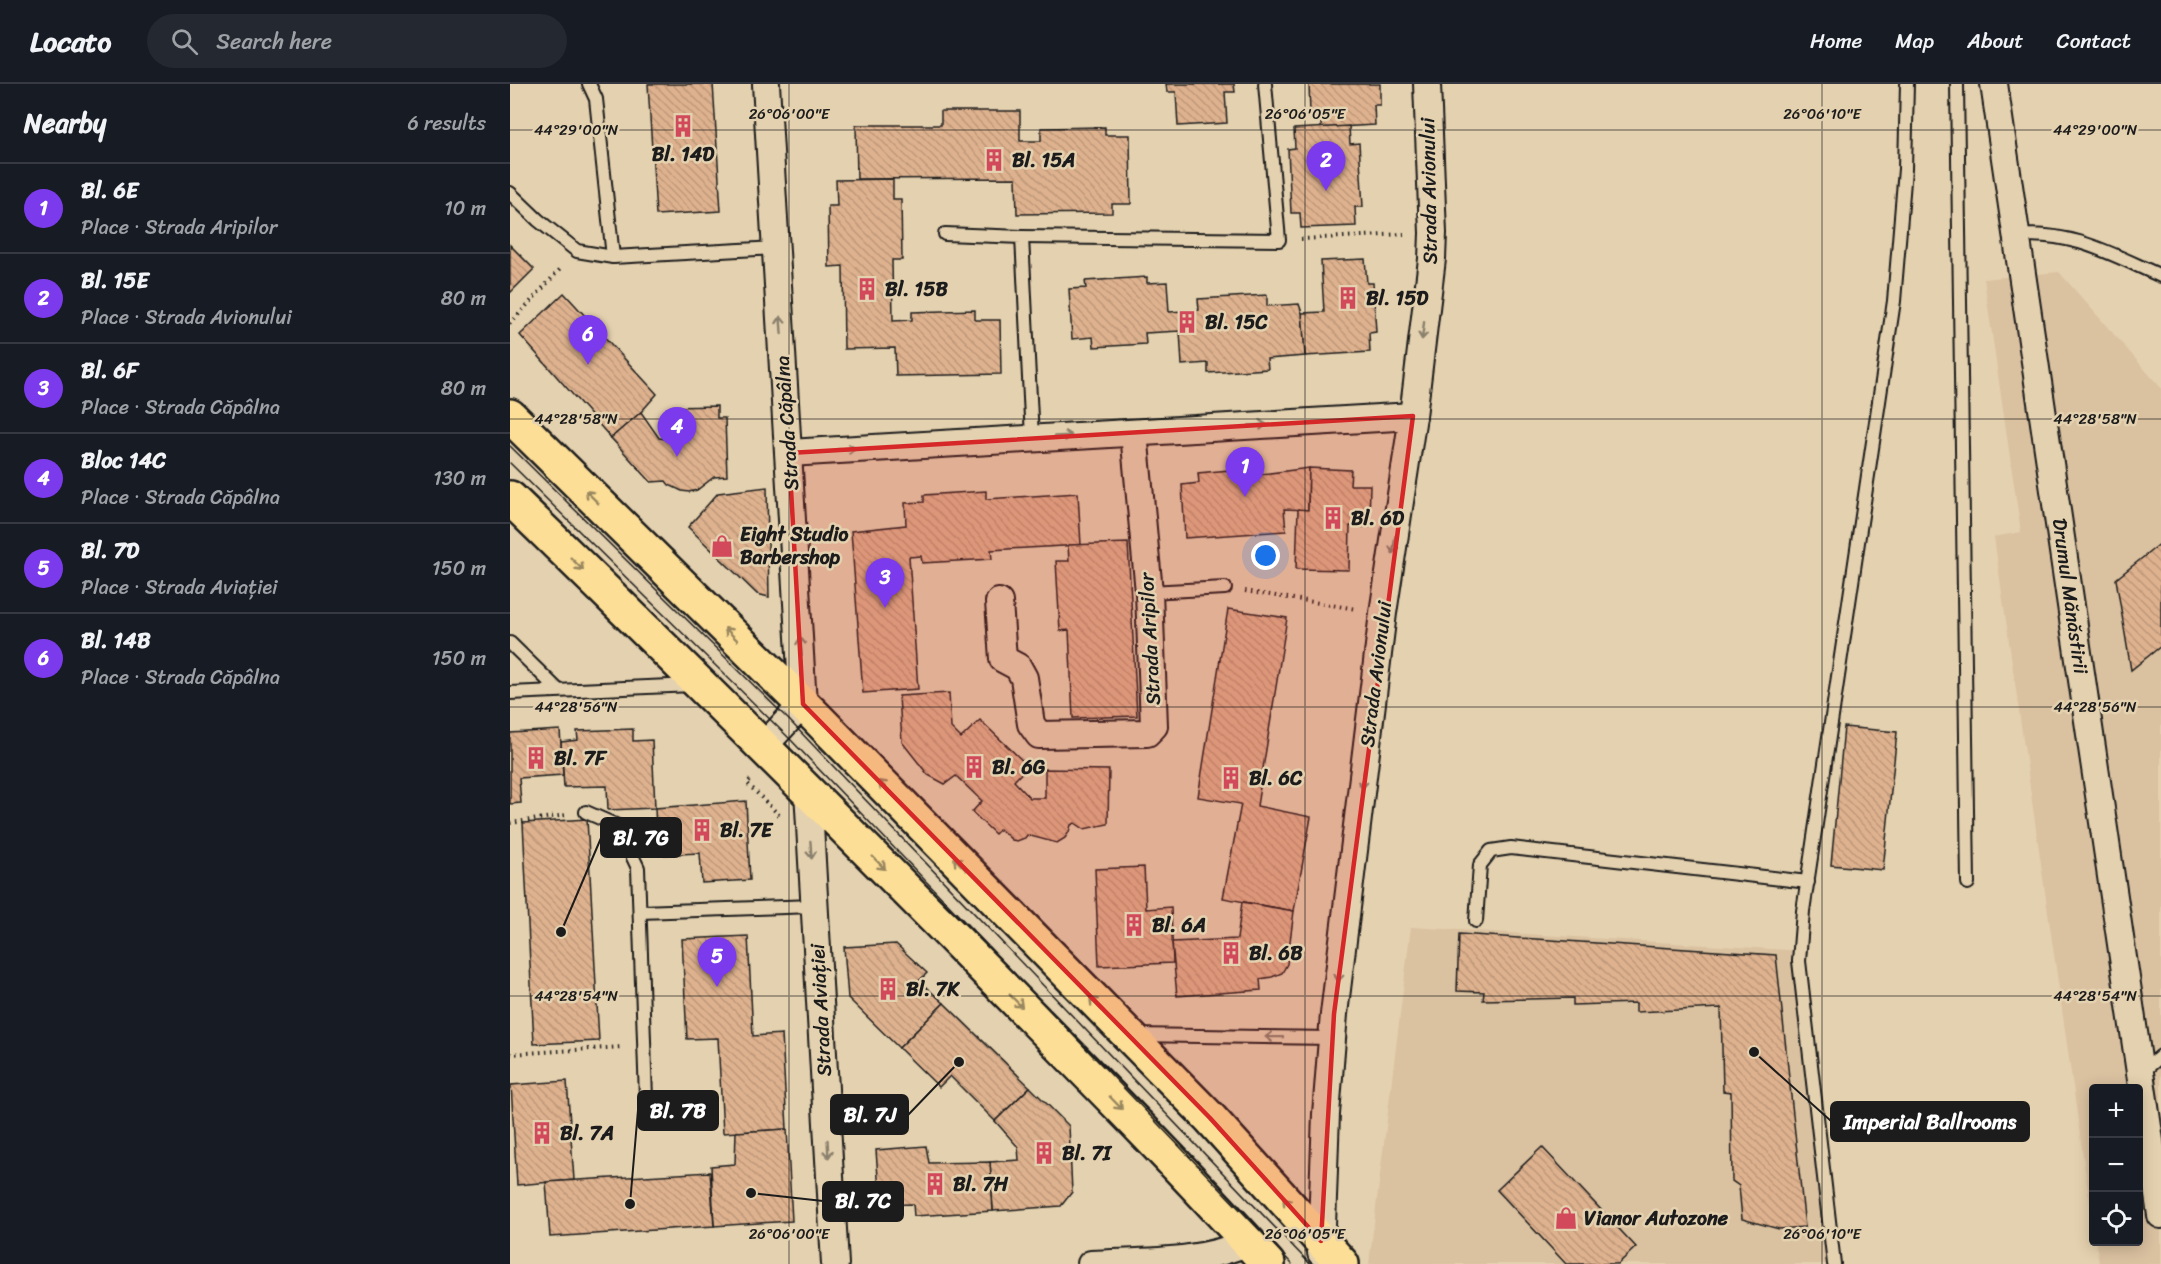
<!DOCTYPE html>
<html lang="en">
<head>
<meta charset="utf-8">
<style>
  :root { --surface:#171b24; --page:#242831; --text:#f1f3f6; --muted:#9ea1a6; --line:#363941; --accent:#7c3aed }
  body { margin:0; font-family:Sriracha,sans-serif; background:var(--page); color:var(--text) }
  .controls { position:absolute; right:18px; bottom:18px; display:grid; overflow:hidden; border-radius:6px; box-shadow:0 3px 15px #0003 }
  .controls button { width:54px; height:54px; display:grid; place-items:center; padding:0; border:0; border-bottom:2px solid var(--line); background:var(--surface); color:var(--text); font:30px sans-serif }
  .you { position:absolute; left:756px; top:472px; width:21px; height:21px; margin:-15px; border:4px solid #fff; border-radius:50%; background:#1a73e8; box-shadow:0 0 0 9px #1a73e833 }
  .badge { display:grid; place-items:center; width:39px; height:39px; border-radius:50%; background:var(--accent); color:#fff; font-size:20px; font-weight:700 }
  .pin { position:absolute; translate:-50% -50px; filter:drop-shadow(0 2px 3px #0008) }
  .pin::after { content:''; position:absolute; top:32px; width:21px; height:18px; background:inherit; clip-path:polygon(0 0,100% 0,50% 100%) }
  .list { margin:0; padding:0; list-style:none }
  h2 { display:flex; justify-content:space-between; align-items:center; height:78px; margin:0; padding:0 24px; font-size:26px }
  h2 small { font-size:20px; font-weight:400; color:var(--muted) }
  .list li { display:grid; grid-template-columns:39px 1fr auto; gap:18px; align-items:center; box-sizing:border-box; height:90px; padding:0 24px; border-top:2px solid var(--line) }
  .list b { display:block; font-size:22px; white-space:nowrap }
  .list p { margin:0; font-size:20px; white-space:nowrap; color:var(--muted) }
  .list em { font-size:20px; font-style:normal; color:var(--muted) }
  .icon { flex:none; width:33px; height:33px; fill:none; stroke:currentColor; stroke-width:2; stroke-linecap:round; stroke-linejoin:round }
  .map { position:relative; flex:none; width:1651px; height:1180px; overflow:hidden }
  header { display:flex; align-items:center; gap:36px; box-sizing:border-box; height:84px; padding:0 30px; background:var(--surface); border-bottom:2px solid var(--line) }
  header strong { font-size:28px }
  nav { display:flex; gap:33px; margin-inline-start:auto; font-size:21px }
  .search { width:420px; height:54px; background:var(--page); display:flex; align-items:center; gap:15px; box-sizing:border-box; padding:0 21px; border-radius:33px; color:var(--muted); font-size:22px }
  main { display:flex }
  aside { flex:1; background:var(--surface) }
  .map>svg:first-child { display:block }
</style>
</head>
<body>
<header>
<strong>Locato</strong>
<div class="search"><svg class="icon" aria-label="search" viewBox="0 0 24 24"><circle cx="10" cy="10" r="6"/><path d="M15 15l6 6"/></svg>Search here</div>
<nav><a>Home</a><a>Map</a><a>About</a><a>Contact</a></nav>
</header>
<main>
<aside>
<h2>Nearby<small>6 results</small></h2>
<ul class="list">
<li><span class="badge">1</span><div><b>Bl. 6E</b><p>Place · Strada Aripilor</p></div><em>10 m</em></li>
<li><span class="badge">2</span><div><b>Bl. 15E</b><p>Place · Strada Avionului</p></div><em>80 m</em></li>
<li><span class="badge">3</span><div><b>Bl. 6F</b><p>Place · Strada Căpâlna</p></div><em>80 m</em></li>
<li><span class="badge">4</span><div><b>Bloc 14C</b><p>Place · Strada Căpâlna</p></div><em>130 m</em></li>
<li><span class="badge">5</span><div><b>Bl. 7D</b><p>Place · Strada Aviației</p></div><em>150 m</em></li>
<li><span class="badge">6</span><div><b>Bl. 14B</b><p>Place · Strada Căpâlna</p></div><em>150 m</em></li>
</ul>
</aside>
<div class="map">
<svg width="1651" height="1180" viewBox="0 0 1651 1180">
  <defs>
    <pattern id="building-back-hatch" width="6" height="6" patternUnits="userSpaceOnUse" patternTransform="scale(1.5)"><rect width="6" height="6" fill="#deb28e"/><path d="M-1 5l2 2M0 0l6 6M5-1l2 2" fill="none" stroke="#be987a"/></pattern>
  </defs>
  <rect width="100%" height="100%" fill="#e4d1af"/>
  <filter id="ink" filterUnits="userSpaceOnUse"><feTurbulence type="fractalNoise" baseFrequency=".0167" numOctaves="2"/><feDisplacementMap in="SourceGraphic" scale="12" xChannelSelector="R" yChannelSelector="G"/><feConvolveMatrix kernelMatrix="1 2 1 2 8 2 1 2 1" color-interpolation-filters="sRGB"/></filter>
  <g filter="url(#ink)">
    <g fill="#dac1a0">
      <path d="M1549,188L1651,304V1180H1589L1586,1158H1628V1004H1584L1583,1141L1484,453L1511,448L1474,195Z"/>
      <path d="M901,843L1295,867L1329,1180H859Z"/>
    </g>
    <g fill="url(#building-back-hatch)" stroke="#1c1c1c" stroke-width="1.5">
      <path d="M138,0H203L211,127L146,131Z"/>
      <path d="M656,0H724L725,8H715L717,39L668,42L666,8H657Z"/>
      <path d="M799,0H870V21H864L865,41L811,44V28L800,29Z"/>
      <path d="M431,27H510V57H531V44L595,43V51H620L621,120H602V129L507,130L506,94L347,95L346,41H431Z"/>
      <path d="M839,42L840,60L849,59L853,123H845L846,142L791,144L790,129H781L778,65L785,64L784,45Z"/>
      <path d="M383,95V115H391L392,176H382L383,237L402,236V228L465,226V236H490L491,290L386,292L385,264L334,265L333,182L319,183L318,122H327L326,96Z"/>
      <path d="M0,161L24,185L0,209Z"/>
      <path d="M855,175L857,199H863L866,248L859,249L860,268L795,272L792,229L814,228L811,177Z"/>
      <path d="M637,193V199L657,198L659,228L689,226L688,215L757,211V222L789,220L792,229L795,272L757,275L758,285L698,289V279L672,281L670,247L635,249L636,260L584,263L583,253L562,255L559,205L576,204L575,197Z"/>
      <path d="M54,209L147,310L131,328L101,354L10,251Z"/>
      <path d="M207,322V334H215L217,392L204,393L187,406L179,408L172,407L159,401L156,397L141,398L101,354L131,328L149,354L157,355L162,350L160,337L164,336L163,323Z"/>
      <path d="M751,383L752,390L799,384L798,426L774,425L776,447L675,454L672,401L689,399L688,389Z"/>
      <path d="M799,384L841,386L840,401H860L859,443L840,442L839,486L786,485L788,425L798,426Z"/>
      <path d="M257,403L259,513L247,510L178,443L208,409Z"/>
      <path d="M476,407V415L568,409L571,461L481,466L482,475L412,479L411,472L399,473L408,605L353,609L341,447L396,441L395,419L414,418V411Z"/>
      <path d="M618,459L627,632L563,634L559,546L550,547L546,477H559L558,461Z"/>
      <path d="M1651,459V562L1621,586L1606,495Z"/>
      <path d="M718,525L777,534L747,722L801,733L784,827L713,814L731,720L688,713Z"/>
      <path d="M439,609L441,644L451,654L470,636L518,682L504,697L520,714H535V685L599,686L598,740L574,745L565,739L561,741L559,748L555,754L547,759L517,751L515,754L507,757L502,756L490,745L485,750L462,728L472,717L446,692L435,700L418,691L392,658L389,612Z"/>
      <path d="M1334,643L1387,648L1373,786L1321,781Z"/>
      <path d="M123,645V657L142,656L145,724L98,726L97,702L54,703L51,658L68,656L67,647Z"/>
      <path d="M50,646L53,691L9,694L11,719L0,720V649Z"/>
      <path d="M236,717L240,796L192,799L190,769L147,771L145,724Z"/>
      <path d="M77,735L89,957L24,960L13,739Z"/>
      <path d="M634,783L636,825L661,823L663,879L589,882L585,785Z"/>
      <path d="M732,818L784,827L777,880L772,889L762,893L750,895L751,906L667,912L662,858L727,855Z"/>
      <path d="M949,850L1266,871L1295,1143L1269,1145L1232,1135L1229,1102L1222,1097L1221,1008L1213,1007L1211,924L1126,928V919L1063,921V914L973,916L974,908L947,907Z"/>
      <path d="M238,852L243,952L272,950L277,1045L213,1049L208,954L177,955L172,855Z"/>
      <path d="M386,860L417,889L409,897L434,919L389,964L338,914L334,863Z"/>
      <path d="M434,919L520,1003L485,1037L440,992L429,1003L389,964Z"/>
      <path d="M57,997L64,1096L7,1101L1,1001Z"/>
      <path d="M520,1003L559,1042L562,1108L551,1122L483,1127L480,1078L509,1076L508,1063L485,1037Z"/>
      <path d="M277,1045L282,1137L204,1142L201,1082L225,1080L226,1048Z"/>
      <path d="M416,1062L419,1079L480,1078L483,1127L404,1132L403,1120L370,1121L366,1066Z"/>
      <path d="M1032,1063L1126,1163L1108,1180H1056L987,1106Z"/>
      <path d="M200,1088L204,1142L40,1153L36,1098Z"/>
    </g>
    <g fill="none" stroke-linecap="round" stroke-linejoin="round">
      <g stroke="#1c1c1c" stroke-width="16">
        <g id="service">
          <path d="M79,0L86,15L103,173L266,164"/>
          <path d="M1447,0L1458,799"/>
          <path d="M0,109L28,136L67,167L103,173"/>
          <path d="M435,150L512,153L522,354"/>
          <path d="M1506,152C1561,146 1603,171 1651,192"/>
          <path d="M512,153L769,156L755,0"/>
          <path d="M639,508L715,504"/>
          <path d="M0,559L48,606"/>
          <path d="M0,609L183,601"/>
          <path d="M76,728L108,742L128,784L136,1014"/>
          <path d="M130,828L305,822"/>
          <path d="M966,837L970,781L981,767L1001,764L1298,798"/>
          <path d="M625,951L822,954"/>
          <path d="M1631,989L1651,972"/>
          <path d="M1324,1180L1289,877L1293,827L1384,217L1395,85L1397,0"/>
        </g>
      </g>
      <g stroke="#1c1c1c" stroke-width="30">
        <g id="minor">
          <path d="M1484,0L1651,1131"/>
          <path d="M279,369L903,332"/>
          <path d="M489,518L493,575L508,583L514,594L521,640L529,651L637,649L644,642L639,508L624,349"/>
          <path d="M253,663L293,620L256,0"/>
          <path d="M298,707L325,1180"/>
          <path d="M811,1169L816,1030L824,930L873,529L903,332L922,175L923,149L917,0"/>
          <path d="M581,1180C632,1177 690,1180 738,1158"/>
        </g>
      </g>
      <g stroke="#1c1c1c" stroke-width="38">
        <g id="primary">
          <path d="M0,332L305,632L700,1034L832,1180"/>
          <path d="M0,414C152,561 301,710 450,860C554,966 659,1070 758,1180"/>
        </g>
      </g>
      <g stroke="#1c1c1c" stroke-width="4" stroke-dasharray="1.5 4.5" stroke-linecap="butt">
        <path d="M791,155L894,150"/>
        <path d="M0,240L52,183"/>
        <path d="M735,507L846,525"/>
        <path d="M240,696L237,699L271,733"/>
        <path d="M0,739L56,731"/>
        <path d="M0,970L113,963"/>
      </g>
      <use href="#service" stroke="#e4d1af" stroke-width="12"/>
      <use href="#minor" stroke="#e4d1af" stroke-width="26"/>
      <use href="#primary" stroke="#fdde96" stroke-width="33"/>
      <g stroke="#1c1c1c" stroke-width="1.5">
        <path d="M0,362L279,636L800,1180"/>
        <path d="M0,379L280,655L782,1180"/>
      </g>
    </g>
    <defs><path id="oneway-shaft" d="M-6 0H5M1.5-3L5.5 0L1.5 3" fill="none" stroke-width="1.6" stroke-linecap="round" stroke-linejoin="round" transform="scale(1.5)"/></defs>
    <g stroke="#8a806d">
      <use href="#oneway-shaft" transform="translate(271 241) rotate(-94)"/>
      <use href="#oneway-shaft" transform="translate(913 247) rotate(97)"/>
      <use href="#oneway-shaft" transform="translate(748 341) rotate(-3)"/>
      <use href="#oneway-shaft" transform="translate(553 352) rotate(-3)"/>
      <use href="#oneway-shaft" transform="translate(337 365) rotate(-3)"/>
      <use href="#oneway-shaft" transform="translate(884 461) rotate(98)"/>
      <use href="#oneway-shaft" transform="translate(291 562) rotate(-94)"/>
      <use href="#oneway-shaft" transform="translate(853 696) rotate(97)"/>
      <use href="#oneway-shaft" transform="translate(301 766) rotate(86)"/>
      <use href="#oneway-shaft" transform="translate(829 889) rotate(97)"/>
      <use href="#oneway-shaft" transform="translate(764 953) rotate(-179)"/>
      <use href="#oneway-shaft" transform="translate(318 1065) rotate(87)"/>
    </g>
    <g stroke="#98875f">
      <use href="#oneway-shaft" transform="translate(82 413) rotate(-135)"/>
      <use href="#oneway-shaft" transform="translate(67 480) rotate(45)"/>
      <use href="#oneway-shaft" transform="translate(221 550) rotate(-135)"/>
      <use href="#oneway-shaft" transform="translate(375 703) rotate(-134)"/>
      <use href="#oneway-shaft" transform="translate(369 779) rotate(45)"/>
      <use href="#oneway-shaft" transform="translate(450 780) rotate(-134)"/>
      <use href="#oneway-shaft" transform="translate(506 917) rotate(45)"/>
      <use href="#oneway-shaft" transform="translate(586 920) rotate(-134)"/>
      <use href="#oneway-shaft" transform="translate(606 1019) rotate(46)"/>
      <use href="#oneway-shaft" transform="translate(779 1121) rotate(-132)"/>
    </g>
  </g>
  <path fill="#d62828" fill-opacity="0.2" stroke="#d62828" stroke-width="4.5" stroke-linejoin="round" d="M903,332L824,930L811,1157L700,1034L293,620L279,369Z"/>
  <path fill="none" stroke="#1c1c1c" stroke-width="1.5" stroke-opacity="0.45" d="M279,0V1180M795,0V1180M1312,0V1180M0,46H1651M0,335H1651M0,623H1651M0,912H1651"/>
  <defs>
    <g id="building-bare" transform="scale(1.8)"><path d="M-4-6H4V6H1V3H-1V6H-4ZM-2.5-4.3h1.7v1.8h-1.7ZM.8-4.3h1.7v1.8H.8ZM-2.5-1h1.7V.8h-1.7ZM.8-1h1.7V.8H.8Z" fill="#d1495b" stroke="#e4d1af" stroke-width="2.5" paint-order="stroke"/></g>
    <g id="shop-bare" transform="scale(1.8)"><path d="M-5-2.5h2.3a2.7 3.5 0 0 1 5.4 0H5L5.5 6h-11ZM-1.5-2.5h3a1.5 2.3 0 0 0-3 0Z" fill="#d1495b" stroke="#e4d1af" stroke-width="2.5" paint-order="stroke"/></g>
  </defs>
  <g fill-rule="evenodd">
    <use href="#building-bare" x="173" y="42"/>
    <use href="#building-bare" x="484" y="76"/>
    <use href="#building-bare" x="357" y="205"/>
    <use href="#building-bare" x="838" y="214"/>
    <use href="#building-bare" x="677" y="238"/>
    <use href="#building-bare" x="823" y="434"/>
    <use href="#shop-bare" x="212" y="462"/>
    <use href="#building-bare" x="26" y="674"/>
    <use href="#building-bare" x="464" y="683"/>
    <use href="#building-bare" x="721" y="694"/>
    <use href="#building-bare" x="192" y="746"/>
    <use href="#building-bare" x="624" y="841"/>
    <use href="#building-bare" x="721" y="869"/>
    <use href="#building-bare" x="378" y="905"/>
    <use href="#building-bare" x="32" y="1049"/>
    <use href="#building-bare" x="534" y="1069"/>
    <use href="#building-bare" x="425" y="1100"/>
    <use href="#shop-bare" x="1056" y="1134"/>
  </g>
  <g text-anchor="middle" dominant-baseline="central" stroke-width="5" stroke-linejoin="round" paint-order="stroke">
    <g font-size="20" font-weight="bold" fill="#1c1c1c" stroke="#e4d1af" text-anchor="start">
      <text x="173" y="70" text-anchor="middle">Bl. 14D</text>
      <text x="502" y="76">Bl. 15A</text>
      <text x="375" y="205">Bl. 15B</text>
      <text x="856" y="214">Bl. 15D</text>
      <text x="695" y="238">Bl. 15C</text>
      <text x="841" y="434">Bl. 6D</text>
      <text x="230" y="450">Eight Studio<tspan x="230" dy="23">Barbershop</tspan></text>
      <text x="44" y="674">Bl. 7F</text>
      <text x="482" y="683">Bl. 6G</text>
      <text x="739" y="694">Bl. 6C</text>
      <text x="210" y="746">Bl. 7E</text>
      <text x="642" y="841">Bl. 6A</text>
      <text x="739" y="869">Bl. 6B</text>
      <text x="396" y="905">Bl. 7K</text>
      <text x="50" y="1049">Bl. 7A</text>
      <text x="552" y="1069">Bl. 7I</text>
      <text x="443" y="1100">Bl. 7H</text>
      <text x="1074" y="1134">Vianor Autozone</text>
    </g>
    <g font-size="20" fill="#1c1c1c" stroke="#e4d1af">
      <text transform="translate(919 107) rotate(-91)">Strada Avionului</text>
      <text transform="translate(277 339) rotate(-94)">Strada Căpâlna</text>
      <text transform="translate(1560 512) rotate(82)">Drumul Mănăstirii</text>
      <text transform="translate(640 555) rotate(-93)">Strada Aripilor</text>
      <text transform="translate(866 590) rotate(-83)">Strada Avionului</text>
      <text transform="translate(311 926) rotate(-93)">Strada Aviației</text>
    </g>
  </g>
  <g font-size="15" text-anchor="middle" fill="#1c1c1c" stroke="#e4d1af" stroke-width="5" stroke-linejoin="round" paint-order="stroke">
    <text x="279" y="35">26°06'00"E</text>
    <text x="795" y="35">26°06'05"E</text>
    <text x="1312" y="35">26°06'10"E</text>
    <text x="66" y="51">44°29'00"N</text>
    <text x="1585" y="51">44°29'00"N</text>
    <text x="66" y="340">44°28'58"N</text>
    <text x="1585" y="340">44°28'58"N</text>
    <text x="66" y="628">44°28'56"N</text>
    <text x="1585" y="628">44°28'56"N</text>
    <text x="66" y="917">44°28'54"N</text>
    <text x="1585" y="917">44°28'54"N</text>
    <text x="279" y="1155">26°06'00"E</text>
    <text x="795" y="1155">26°06'05"E</text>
    <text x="1312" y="1155">26°06'10"E</text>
  </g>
  <path fill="none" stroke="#1c1c1c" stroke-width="2" d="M51 848L91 754M120 1120L128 1026M449 978L398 1031M1244 968L1321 1037M241 1109L313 1117"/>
  <g fill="#1c1c1c" stroke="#e4d1af" stroke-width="2">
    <circle cx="51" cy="848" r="6"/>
    <circle cx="120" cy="1120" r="6"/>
    <circle cx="449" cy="978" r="6"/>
    <circle cx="1244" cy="968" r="6"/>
    <circle cx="241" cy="1109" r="6"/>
  </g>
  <g fill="#1c1c1c" stroke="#1c1c1c" stroke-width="2">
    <rect x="91" y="734" width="80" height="39" rx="6"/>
    <rect x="128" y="1007" width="80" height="39" rx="6"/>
    <rect x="321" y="1011" width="77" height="39" rx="6"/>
    <rect x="1321" y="1018" width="198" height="39" rx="6"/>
    <rect x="313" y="1098" width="80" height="39" rx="6"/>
  </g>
  <g font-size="21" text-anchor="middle" font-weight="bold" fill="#fff">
    <text x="131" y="761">Bl. 7G</text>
    <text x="168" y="1034">Bl. 7B</text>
    <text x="360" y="1038">Bl. 7J</text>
    <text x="1420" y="1045">Imperial Ballrooms</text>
    <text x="353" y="1124">Bl. 7C</text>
  </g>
</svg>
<div class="controls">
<button>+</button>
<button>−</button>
<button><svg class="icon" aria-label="locate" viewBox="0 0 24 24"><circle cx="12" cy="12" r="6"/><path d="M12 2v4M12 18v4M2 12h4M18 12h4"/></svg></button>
</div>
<div class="you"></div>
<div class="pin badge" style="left:735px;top:413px">1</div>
<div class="pin badge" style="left:816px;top:107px">2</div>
<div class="pin badge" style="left:375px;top:524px">3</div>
<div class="pin badge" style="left:167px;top:373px">4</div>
<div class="pin badge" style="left:207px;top:903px">5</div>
<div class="pin badge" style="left:78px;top:281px">6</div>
</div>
</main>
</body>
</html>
